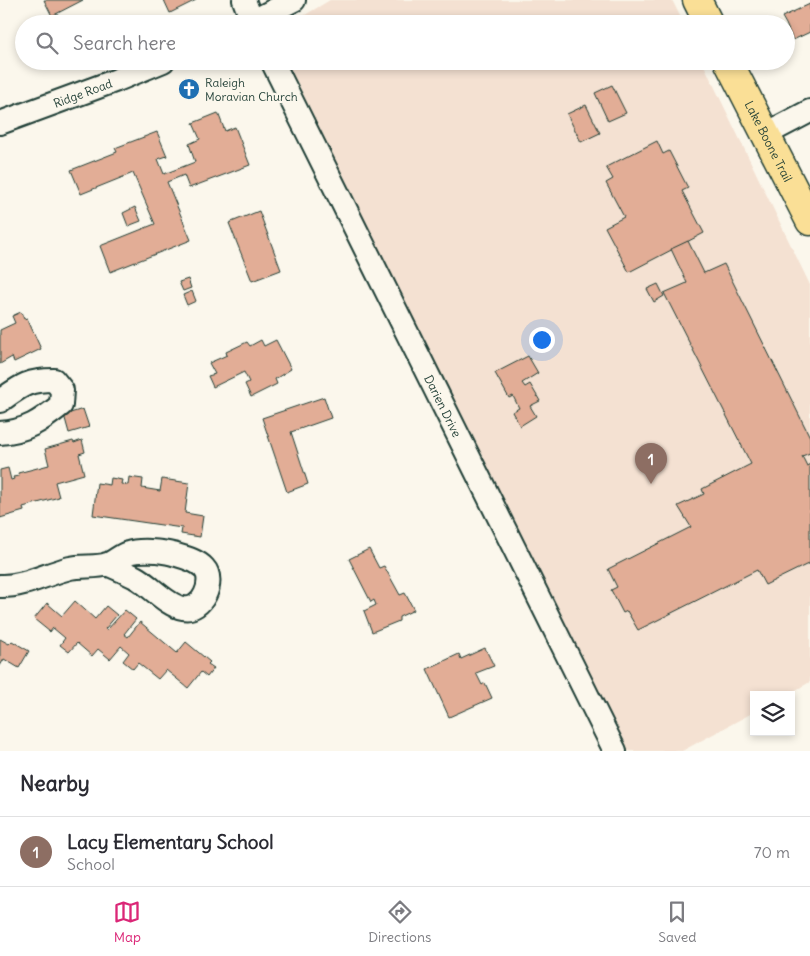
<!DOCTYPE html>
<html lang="en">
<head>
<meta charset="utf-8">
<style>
  :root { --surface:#fff; --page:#f2f2f3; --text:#2b2b33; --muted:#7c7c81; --line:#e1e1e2; --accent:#db2777 }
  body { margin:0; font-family:Delius,sans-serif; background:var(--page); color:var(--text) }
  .controls { position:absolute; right:15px; bottom:15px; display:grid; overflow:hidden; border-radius:0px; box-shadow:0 2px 8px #0003 }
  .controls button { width:45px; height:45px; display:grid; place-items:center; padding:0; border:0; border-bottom:1px solid var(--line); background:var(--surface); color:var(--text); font:25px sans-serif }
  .you { position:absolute; left:541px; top:339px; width:18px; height:18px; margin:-12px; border:4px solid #fff; border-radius:50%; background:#1a73e8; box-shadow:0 0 0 8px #1a73e833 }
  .badge { display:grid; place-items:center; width:32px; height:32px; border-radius:50%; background:var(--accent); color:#fff; font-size:16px; font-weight:700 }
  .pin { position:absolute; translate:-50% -41px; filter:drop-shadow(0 1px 2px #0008) }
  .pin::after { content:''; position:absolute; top:26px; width:18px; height:15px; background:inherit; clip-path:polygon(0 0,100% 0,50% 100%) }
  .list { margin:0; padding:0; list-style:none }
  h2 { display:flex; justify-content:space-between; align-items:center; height:65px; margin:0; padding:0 20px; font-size:21px }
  h2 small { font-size:16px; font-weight:400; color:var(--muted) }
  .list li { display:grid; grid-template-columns:32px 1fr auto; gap:15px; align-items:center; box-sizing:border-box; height:70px; padding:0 20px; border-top:1px solid var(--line) }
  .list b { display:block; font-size:19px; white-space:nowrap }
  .list p { margin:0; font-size:16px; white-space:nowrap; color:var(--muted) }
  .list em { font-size:16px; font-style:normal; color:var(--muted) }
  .icon { flex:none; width:28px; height:28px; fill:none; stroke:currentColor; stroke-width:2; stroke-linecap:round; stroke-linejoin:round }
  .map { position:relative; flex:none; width:810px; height:751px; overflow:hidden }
  .search { position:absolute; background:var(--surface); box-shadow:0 2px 8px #0003; left:15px; right:15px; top:15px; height:55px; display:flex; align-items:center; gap:12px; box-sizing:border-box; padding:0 18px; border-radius:28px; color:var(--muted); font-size:19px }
  .sheet { height:135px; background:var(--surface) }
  nav { display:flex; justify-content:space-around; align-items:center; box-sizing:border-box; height:70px; border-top:1px solid var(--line); background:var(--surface); font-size:14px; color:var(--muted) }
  nav a { display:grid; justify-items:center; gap:2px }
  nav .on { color:var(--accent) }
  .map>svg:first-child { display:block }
</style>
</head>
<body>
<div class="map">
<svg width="810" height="751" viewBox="0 0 810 751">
  <rect width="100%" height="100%" fill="#fbf7ec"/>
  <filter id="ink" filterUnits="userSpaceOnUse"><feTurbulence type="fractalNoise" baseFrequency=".02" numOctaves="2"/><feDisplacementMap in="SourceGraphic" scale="10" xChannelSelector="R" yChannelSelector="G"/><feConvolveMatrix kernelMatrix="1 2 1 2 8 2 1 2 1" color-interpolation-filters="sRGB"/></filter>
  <g filter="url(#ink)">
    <g fill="#f4e1d2">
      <path d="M330,0H672L684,24H290Z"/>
      <path d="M283,61H702L810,285V682L787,695H754V712L682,751H625Z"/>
    </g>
    <g fill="#e2ad96" stroke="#1f3d34">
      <path d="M44,0H83L52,16Z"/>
      <path d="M164,0H196L170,13Z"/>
      <path d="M810,4V32L793,40L786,24L782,17Z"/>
      <path d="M612,85L626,113L608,121L595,93Z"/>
      <path d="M586,105L600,133L581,142L567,114Z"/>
      <path d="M218,113L225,131L235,127L250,165L189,188L184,175L167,182L191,240L110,272L100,246L155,224L133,173L81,194L71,170L117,152L115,148L157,132L167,156L158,159L164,174L195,162L189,144L200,139L193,123Z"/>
      <path d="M657,141L663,154L669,151L688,188L682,191L704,233L629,272L605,227L624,217L606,183L613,179L606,167Z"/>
      <path d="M135,207L141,221L128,226L123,213Z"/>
      <path d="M259,211L281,270L252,281L229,223Z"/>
      <path d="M688,241L704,273L724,264L810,437V453L802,456L807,466L810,464V563L765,585L757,570L638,630L627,611L623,613L611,590L617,587L608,569L691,527L678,506L704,494L702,489L751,464L664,293L687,283L671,249Z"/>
      <path d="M188,279L191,288L183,291L179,282Z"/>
      <path d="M658,284L664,296L654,302L647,289Z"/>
      <path d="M192,291L196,301L187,305L183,295Z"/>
      <path d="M21,312L24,319L27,318L41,349L14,362L12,357L0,364V330L15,323L12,316Z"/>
      <path d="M261,340L264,346L276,340L291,369L275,379L277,384L251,397L245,384L249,382L244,372L213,387L208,376L215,374L209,363L227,355L226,352L247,342L250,346Z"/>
      <path d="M528,356L538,373L522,383L525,387L530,384L540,401L530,406L536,416L520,426L512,412L519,408L513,396L509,398L495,373Z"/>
      <path d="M324,397L331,418L291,432L308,484L287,492L262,418Z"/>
      <path d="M83,409L89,427L69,433L64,415Z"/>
      <path d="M82,440L85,452L79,454L84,474L55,482L59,497L23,507L24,511L0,518V470L8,468L11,480L14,479L13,477L19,476L18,473L49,465L45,449L73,441L74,443Z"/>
      <path d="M129,477L143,479L142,488L160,491L162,479L189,483L185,513L203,516L200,537L181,534L182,528L93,515L97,483L110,485L111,478L122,480L121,484L128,485Z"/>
      <path d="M369,549L379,568L384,566L400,595L405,593L414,610L399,617V621L372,632L364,611L376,605L374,600L371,602L349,559Z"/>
      <path d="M75,601L95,619L106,606L117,615L105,629L107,630L125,610L136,619L124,634L128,637L140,622L177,653L186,642L210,662L208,664L214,668L207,677L201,672L188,688L166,670L158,679L138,663L133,669L123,661L129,653L121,646L110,659L98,649L92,656L77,643L69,652L60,645L65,638L53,628L50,632L34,619L47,603L62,616Z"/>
      <path d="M0,639L9,644L12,641L29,651L19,668L4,659L0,666Z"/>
      <path d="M485,648L494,666L476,673L482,685L485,683L492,698L449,717L427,669L459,654L461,659Z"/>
    </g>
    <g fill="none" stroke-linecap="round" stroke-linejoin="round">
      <g stroke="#1f3d34" stroke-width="26">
        <g id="minor">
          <path d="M244,0L253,24"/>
          <path d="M247,24L294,0"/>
          <path id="s1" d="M272,61L615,751"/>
          <path id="s2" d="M0,123L117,80L163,61"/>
          <path d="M766,134L810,111"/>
          <path d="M0,401C21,386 27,380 54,380L62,390L61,405C41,421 27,431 0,433"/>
          <path d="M0,586C24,587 46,574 70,568C82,565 96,568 108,564C115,561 121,555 128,553C139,549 162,551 173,554C183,557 197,560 204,568C216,581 202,612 183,608C167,606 149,584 135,577C126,572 116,568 107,564"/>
        </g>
      </g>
      <g stroke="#1f3d34" stroke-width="31">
        <g id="major">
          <path d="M697,0L709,24"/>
          <path id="s3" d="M728,61L810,221"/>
        </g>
      </g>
      <use href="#minor" stroke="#fbf7ec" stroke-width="22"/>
      <use href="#major" stroke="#fadf96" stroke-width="28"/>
    </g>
  </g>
  <defs>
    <g id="church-disc" transform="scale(1.125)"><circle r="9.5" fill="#1f6fb2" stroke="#fbf7ec"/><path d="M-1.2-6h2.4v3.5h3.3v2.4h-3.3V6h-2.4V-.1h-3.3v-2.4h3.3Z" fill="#fff"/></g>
  </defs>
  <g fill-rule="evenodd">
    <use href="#church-disc" x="189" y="89"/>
  </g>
  <g text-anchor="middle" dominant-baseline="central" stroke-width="4.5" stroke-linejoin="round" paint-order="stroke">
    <g font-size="12" fill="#1f3d34" stroke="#fbf7ec" text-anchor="start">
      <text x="205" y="82">Raleigh<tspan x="205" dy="14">Moravian Church</tspan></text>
    </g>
    <g font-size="12" fill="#1f3d34" stroke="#fbf7ec">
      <text stroke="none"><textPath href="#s2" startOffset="88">Ridge Road</textPath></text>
      <text stroke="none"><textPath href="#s3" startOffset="90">Lake Boone Trail</textPath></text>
      <text stroke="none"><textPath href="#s1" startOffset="385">Darien Drive</textPath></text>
    </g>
  </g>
</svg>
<div class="controls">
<button><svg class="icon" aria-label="layers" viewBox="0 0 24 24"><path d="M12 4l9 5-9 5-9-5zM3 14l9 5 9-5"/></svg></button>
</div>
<div class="you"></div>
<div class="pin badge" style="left:651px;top:484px;background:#8d6e63">1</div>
<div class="search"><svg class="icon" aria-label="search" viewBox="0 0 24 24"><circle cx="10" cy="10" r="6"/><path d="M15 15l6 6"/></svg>Search here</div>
</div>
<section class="sheet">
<h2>Nearby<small></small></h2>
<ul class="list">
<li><span class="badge" style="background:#8d6e63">1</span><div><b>Lacy Elementary School</b><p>School</p></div><em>70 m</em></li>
</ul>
</section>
<nav>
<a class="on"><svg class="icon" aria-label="map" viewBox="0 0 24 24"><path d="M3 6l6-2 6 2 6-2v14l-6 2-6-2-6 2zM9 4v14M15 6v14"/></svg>Map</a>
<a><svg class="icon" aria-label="directions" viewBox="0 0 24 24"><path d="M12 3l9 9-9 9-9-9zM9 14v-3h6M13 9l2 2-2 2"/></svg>Directions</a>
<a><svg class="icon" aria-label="saved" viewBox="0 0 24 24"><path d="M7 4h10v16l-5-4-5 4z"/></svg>Saved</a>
</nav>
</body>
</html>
